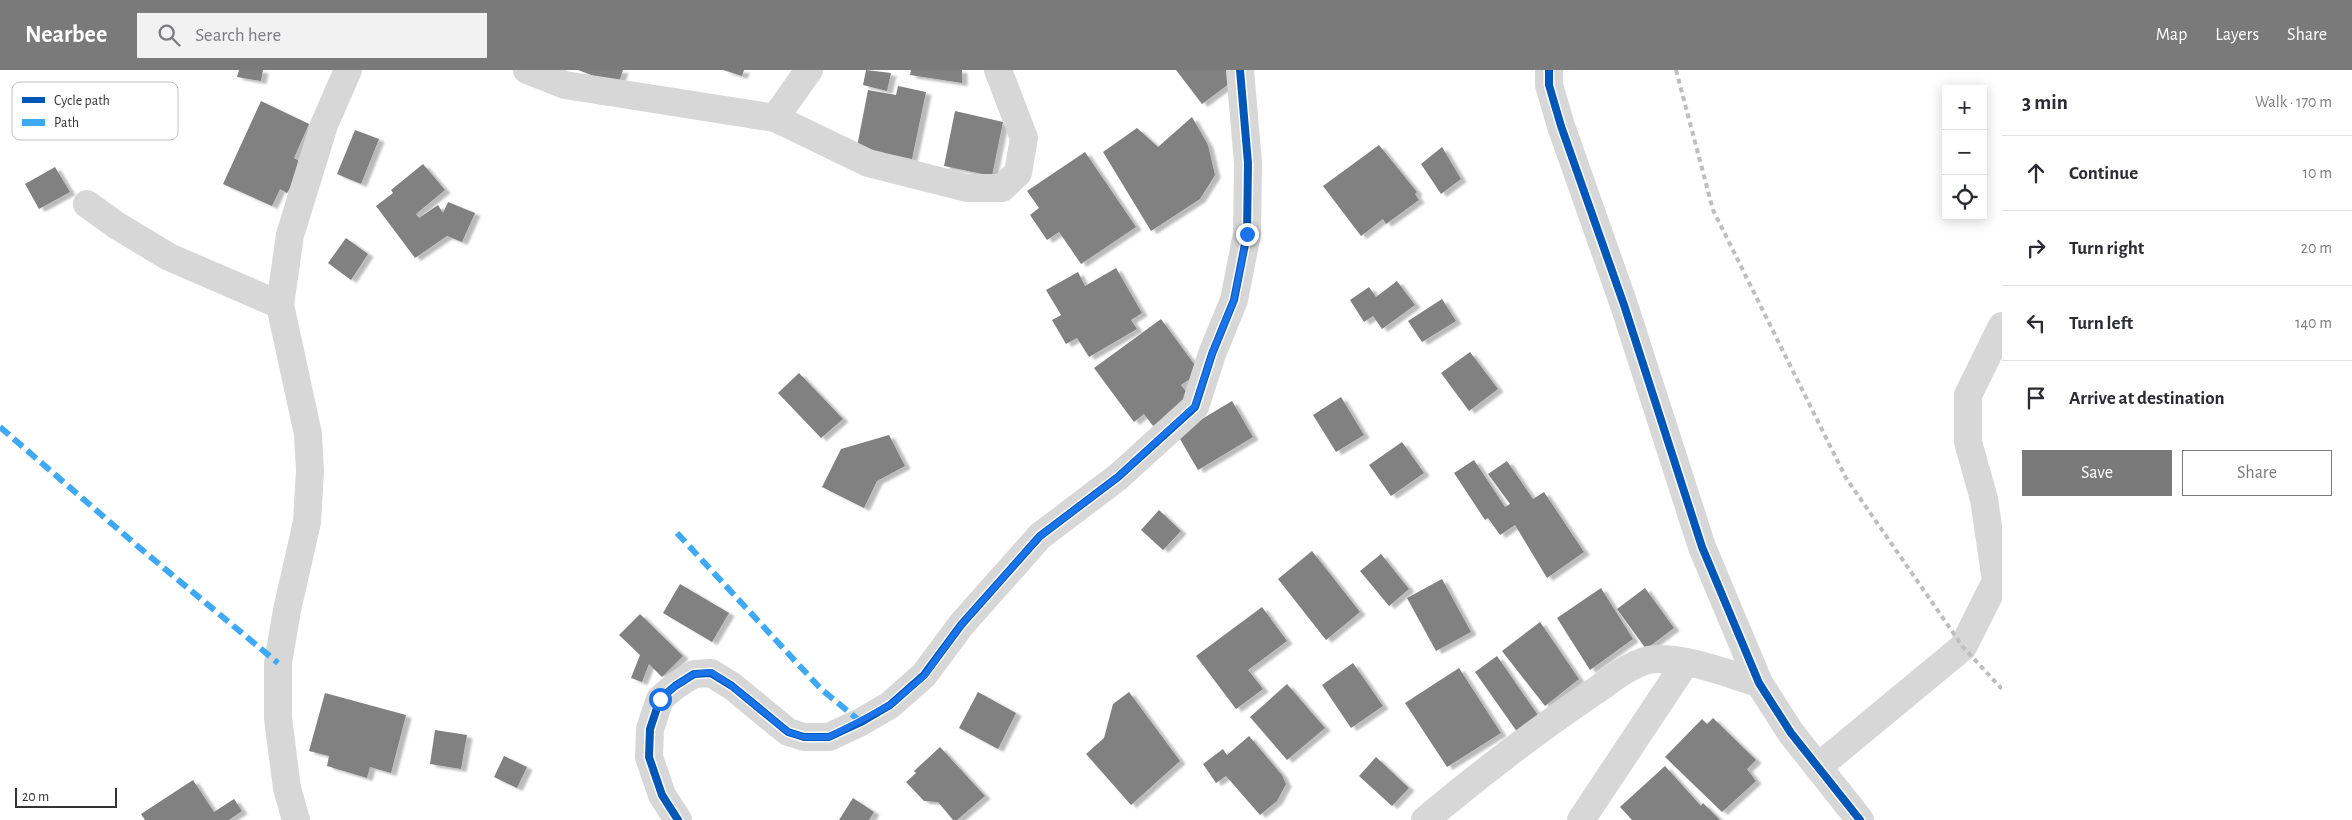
<!DOCTYPE html>
<html lang="en">
<head>
<meta charset="utf-8">
<style>
  :root { --surface:#fff; --page:#f2f2f3; --text:#2b2b33; --muted:#7c7c81; --line:#e1e1e2; --accent:#7a7a7a }
  body { margin:0; font-family:"Alegreya Sans",sans-serif; background:var(--page); color:var(--text) }
  .controls { position:absolute; right:15px; top:15px; display:grid; overflow:hidden; border-radius:0px; box-shadow:0 2px 12px #0003 }
  .controls button { width:45px; height:45px; display:grid; place-items:center; padding:0; border:0; border-bottom:1px solid var(--line); background:var(--surface); color:var(--text); font:25px sans-serif }
  .scale { position:absolute; left:15px; bottom:12px; width:102px; box-sizing:border-box; padding-left:5px; border:2px solid #333; border-top:0; font-size:14px; line-height:18px; white-space:nowrap; color:#333; -webkit-text-stroke:4px #fff; paint-order:stroke }
  .stop { position:absolute; width:15px; height:15px; margin:-11px; border:4px solid #1a73e8; border-radius:50%; background:#fff }
  .stop.end { background:#1a73e8; border-color:#fff; box-shadow:0 1px 5px #0008 }
  .list { margin:0; padding:0; list-style:none }
  h2 { display:flex; justify-content:space-between; align-items:center; height:65px; margin:0; padding:0 20px; font-size:21px }
  h2 small { font-size:16px; font-weight:400; color:var(--muted) }
  .list li { display:grid; grid-template-columns:32px 1fr auto; gap:15px; align-items:center; box-sizing:border-box; height:75px; padding:0 20px; border-top:1px solid var(--line) }
  .list b { display:block; font-size:19px; white-space:nowrap }
  .list em { font-size:16px; font-style:normal; color:var(--muted) }
  .actions { display:flex; gap:10px; padding:15px 20px }
  .actions a { flex:1; padding:11px 0; border:1px solid var(--accent); border-radius:0px; text-align:center; font-size:18px; color:var(--accent) }
  .actions .main { background:var(--accent); color:#fff }
  .icon { flex:none; width:28px; height:28px; fill:none; stroke:currentColor; stroke-width:2; stroke-linecap:round; stroke-linejoin:round }
  .map { position:relative; flex:none; width:2002px; height:750px; overflow:hidden }
  header { display:flex; align-items:center; gap:30px; box-sizing:border-box; height:70px; padding:0 25px; background:var(--accent); color:#fff }
  header strong { font-size:24px }
  nav { display:flex; gap:28px; margin-inline-start:auto; font-size:18px }
  .search { width:350px; height:45px; background:var(--page); display:flex; align-items:center; gap:12px; box-sizing:border-box; padding:0 18px; border-radius:0px; color:var(--muted); font-size:19px }
  main { display:flex }
  aside { flex:1; background:var(--surface) }
  .map>svg:first-child { display:block }
</style>
</head>
<body>
<header>
<strong>Nearbee</strong>
<div class="search"><svg class="icon" aria-label="search" viewBox="0 0 24 24"><circle cx="10" cy="10" r="6"/><path d="M15 15l6 6"/></svg>Search here</div>
<nav><a>Map</a><a>Layers</a><a>Share</a></nav>
</header>
<main>
<div class="map">
<svg width="2002" height="750" viewBox="0 0 2002 750">
  <defs>
    <filter id="shadow"><feDropShadow dx="5.5" dy="3" stdDeviation="1" flood-color="#0004"/></filter>
  </defs>
  <rect width="100%" height="100%" fill="#fff"/>
  <g fill="#818181" filter="url(#shadow)">
    <path d="M239,0H263L261,11L237,7Z"/>
    <path d="M578,0H623L618,15Z"/>
    <path d="M723,0H744L742,6Z"/>
    <path d="M866,0L891,3L887,21L863,15Z"/>
    <path d="M911,0H962V13L910,5Z"/>
    <path d="M1176,0H1231L1237,8L1202,34Z"/>
    <path d="M898,16L926,22L912,89L857,77L868,20L896,25Z"/>
    <path d="M261,31L309,54L294,88L304,94L287,123L280,119L272,136L223,114Z"/>
    <path d="M955,41L1003,52L992,106L944,96Z"/>
    <path d="M1192,47L1208,75L1215,105L1200,129L1151,161L1103,82L1137,58L1158,77Z"/>
    <path d="M355,60L379,69L361,114L337,104Z"/>
    <path d="M1379,75L1417,122L1415,124L1419,130L1386,154L1383,149L1361,166L1323,116Z"/>
    <path d="M1442,77L1461,109L1441,124L1421,94Z"/>
    <path d="M1085,82L1136,157L1081,194L1059,162L1047,170L1030,145L1039,138L1027,121Z"/>
    <path d="M423,94L445,120L416,144L419,148L438,135L443,143L448,132L475,143L462,172L447,166L415,188L376,136L393,123L391,120Z"/>
    <path d="M55,97L70,122L39,139L25,114Z"/>
    <path d="M346,168L368,184L351,210L328,193Z"/>
    <path d="M1116,198L1142,243L1131,250L1137,259L1089,287L1077,268L1066,274L1052,250L1061,245L1046,220L1078,202L1085,216Z"/>
    <path d="M1397,211L1415,235L1382,259L1373,246L1364,252L1350,230L1369,217L1376,227Z"/>
    <path d="M1442,229L1456,251L1422,272L1408,251Z"/>
    <path d="M1161,249L1200,302L1181,315L1191,328L1153,356L1144,344L1134,352L1094,298Z"/>
    <path d="M1470,282L1498,319L1469,341L1441,303Z"/>
    <path d="M799,303L843,349L821,368L778,323Z"/>
    <path d="M1341,327L1364,365L1336,382L1313,345Z"/>
    <path d="M1232,331L1253,367L1198,400L1177,364Z"/>
    <path d="M889,365L905,396L877,411L864,438L822,417L841,379Z"/>
    <path d="M1402,372L1424,403L1391,426L1369,395Z"/>
    <path d="M1474,390L1505,437L1510,434L1488,404L1507,391L1533,429L1544,422L1584,482L1547,508L1515,455L1500,465L1488,448L1485,450L1454,403Z"/>
    <path d="M1159,440L1181,461L1163,480L1141,460Z"/>
    <path d="M1312,481L1360,542L1326,570L1278,509Z"/>
    <path d="M1381,484L1409,519L1389,536L1360,501Z"/>
    <path d="M1442,509L1471,562L1436,581L1407,528Z"/>
    <path d="M680,514L729,543L712,572L663,543Z"/>
    <path d="M1601,518L1633,569L1590,600L1557,548Z"/>
    <path d="M1645,518L1674,558L1646,579L1617,539Z"/>
    <path d="M1262,537L1287,571L1248,600L1263,619L1236,639L1196,586Z"/>
    <path d="M640,544L683,586L662,607L649,594L642,612L631,608L640,585L619,565Z"/>
    <path d="M1540,552L1579,609L1545,636L1502,581Z"/>
    <path d="M1497,586L1542,651L1520,666L1475,602Z"/>
    <path d="M1353,593L1383,636L1351,658L1322,615Z"/>
    <path d="M1459,598L1501,663L1447,697L1405,633Z"/>
    <path d="M1287,614L1325,658L1287,690L1250,647Z"/>
    <path d="M978,622L1016,643L998,679L959,658Z"/>
    <path d="M1129,622L1180,691L1131,735L1086,684L1104,668L1113,634Z"/>
    <path d="M325,623L406,645L391,703L370,697L367,708L327,696L329,686L309,681Z"/>
    <path d="M1713,648L1756,690L1747,699L1756,711L1722,742L1665,687L1702,649L1707,654Z"/>
    <path d="M435,660L467,665L461,699L430,694Z"/>
    <path d="M1249,666L1282,705L1286,714L1277,731L1260,745L1226,706L1216,713L1203,694L1223,679L1227,685Z"/>
    <path d="M940,677L985,726L957,750H953L938,732L924,731L906,712L916,703L914,701Z"/>
    <path d="M504,686L527,697L517,718L494,707Z"/>
    <path d="M1376,687L1409,718L1392,736L1359,706Z"/>
    <path d="M1665,696L1701,736L1703,733L1720,750H1632L1620,737Z"/>
    <path d="M193,710L214,742L234,729L242,741L229,750H145L141,744Z"/>
    <path d="M853,728L874,742L869,750H839Z"/>
  </g>
  <g fill="none" stroke-linecap="round" stroke-linejoin="round">
    <g stroke="#d7d7d7" stroke-width="28">
      <path d="M527,0L565,15L775,48L868,93L967,118H1002L1018,103L1024,68L998,0"/>
      <path d="M1549,0V15L1561,56L1624,235L1702,477L1759,613L1791,663L1860,750"/>
      <path d="M775,48L809,0"/>
      <path d="M87,134L116,155L169,187L280,235"/>
      <path d="M1818,697L1963,577L1996,511L1984,429L1968,372V325L2002,256"/>
      <path d="M296,750L287,718L278,648V593L287,540L307,452L310,401L308,364L280,235L290,165L324,55L348,0"/>
      <path d="M678,750L662,725L649,687L650,659L660,629L675,616L694,604L711,603L732,616L788,662L804,667H829L861,652L890,635L924,605L961,555L1040,466L1118,407L1195,337L1212,284L1234,230L1247,164L1248,93L1240,0"/>
      <path d="M1425,750C1480,704 1536,661 1595,621C1611,610 1629,595 1648,590C1678,584 1728,604 1759,613"/>
      <path d="M1581,750L1686,592"/>
    </g>
    <path stroke="#bebebe" stroke-width="4" stroke-dasharray="5 4" stroke-linecap="butt" d="M1676,0L1713,140L1846,408L1963,577L2002,619"/>
    <g stroke="#3fa9f5" stroke-width="6" stroke-dasharray="12 6" stroke-linecap="butt">
      <path d="M0,357L141,479L278,593"/>
      <path d="M677,463L821,619L861,652"/>
    </g>
    <g stroke="#fff" stroke-width="11">
      <g id="cycleway">
        <path d="M1549,0V15L1561,56L1624,235L1702,477L1759,613L1791,663L1860,750"/>
        <path d="M678,750L662,725L649,687L650,659L660,629L675,616L694,604L711,603L732,616L788,662L804,667H829L861,652L890,635L924,605L961,555L1040,466L1118,407L1195,337L1212,284L1234,230L1247,164L1248,93L1240,0"/>
      </g>
    </g>
    <use href="#cycleway" stroke="#0057b8" stroke-width="8"/>
  </g>
  <g fill="none" stroke-linecap="round" stroke-linejoin="round">
    <path stroke="#1a73e8" stroke-width="6" d="M660,629L675,616L694,604L711,602L732,616L788,662L804,667H829L890,635L924,606L961,555L1040,466L1118,407L1195,336L1212,284L1234,230L1247,164"/>
  </g>
  <rect x="12" y="12" width="166" height="58" rx="8" fill="#fff" stroke="#c2c2c2" stroke-width="1"/>
  <rect x="22" y="27" width="23" height="6" fill="#0057b8"/>
  <rect x="22" y="49" width="23" height="7" fill="#3fa9f5"/>
  <g font-size="14" fill="#333">
    <text x="54" y="35">Cycle path</text>
    <text x="54" y="57">Path</text>
  </g>
</svg>
<div class="controls">
<button>+</button>
<button>−</button>
<button><svg class="icon" aria-label="locate" viewBox="0 0 24 24"><circle cx="12" cy="12" r="6"/><path d="M12 2v4M12 18v4M2 12h4M18 12h4"/></svg></button>
</div>
<div class="scale">20 m</div>
<div class="stop" style="left:660px;top:629px"></div>
<div class="stop end" style="left:1247px;top:164px"></div>
</div>
<aside>
<h2>3 min<small>Walk · 170 m</small></h2>
<ul class="list">
<li><svg class="icon" aria-label="ahead" viewBox="0 0 24 24"><path d="M12 20V5M6 11l6-6 6 6"/></svg><div><b>Continue</b></div><em>10 m</em></li>
<li><svg class="icon" aria-label="right" viewBox="0 0 24 24"><path d="M7 20v-9h11M14 6l5 5-5 5"/></svg><div><b>Turn right</b></div><em>20 m</em></li>
<li><svg class="icon" aria-label="left" viewBox="0 0 24 24"><path d="M17 20v-9H6M10 6l-5 5 5 5"/></svg><div><b>Turn left</b></div><em>140 m</em></li>
<li><svg class="icon" aria-label="arrive" viewBox="0 0 24 24"><path d="M6 21V4h12l-3 4 3 4H6"/></svg><div><b>Arrive at destination</b></div></li>
</ul>
<div class="actions"><a class="main">Save</a><a>Share</a></div>
</aside>
</main>
</body>
</html>
